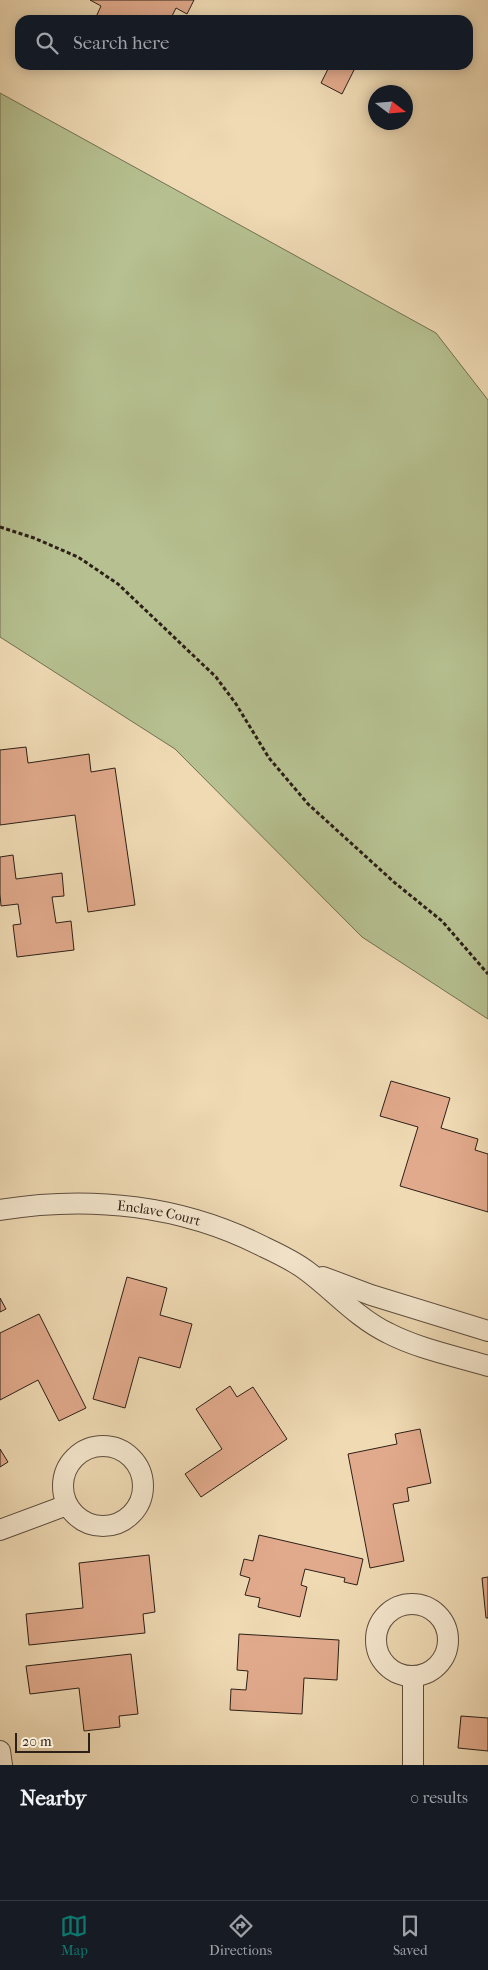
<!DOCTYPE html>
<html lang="en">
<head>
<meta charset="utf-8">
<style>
  :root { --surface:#171b24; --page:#20242c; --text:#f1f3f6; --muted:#9ea1a6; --line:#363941; --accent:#0f766e }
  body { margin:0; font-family:"IM FELL French Canon",serif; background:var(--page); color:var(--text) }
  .compass { position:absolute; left:368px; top:85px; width:45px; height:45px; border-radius:50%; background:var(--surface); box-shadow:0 2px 12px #0003; rotate:106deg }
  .scale { position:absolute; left:15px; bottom:12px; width:75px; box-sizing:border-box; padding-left:5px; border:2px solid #2d2018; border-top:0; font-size:14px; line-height:18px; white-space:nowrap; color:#2d2018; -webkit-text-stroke:4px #f5e7ce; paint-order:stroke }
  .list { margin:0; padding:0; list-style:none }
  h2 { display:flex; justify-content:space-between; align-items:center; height:65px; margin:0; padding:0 20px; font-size:21px }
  h2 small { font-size:16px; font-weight:400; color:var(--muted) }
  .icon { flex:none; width:28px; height:28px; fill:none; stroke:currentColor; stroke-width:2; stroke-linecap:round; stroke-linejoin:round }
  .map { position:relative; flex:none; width:488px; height:1765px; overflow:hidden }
  .search { position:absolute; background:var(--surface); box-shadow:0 2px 12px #0003; left:15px; right:15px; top:15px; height:55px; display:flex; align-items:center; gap:12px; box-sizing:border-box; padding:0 18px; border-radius:15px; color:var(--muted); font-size:19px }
  .sheet { height:135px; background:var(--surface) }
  nav { display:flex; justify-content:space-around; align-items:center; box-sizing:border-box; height:70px; border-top:1px solid var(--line); background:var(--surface); font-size:14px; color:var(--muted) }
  nav a { display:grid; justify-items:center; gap:2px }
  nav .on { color:var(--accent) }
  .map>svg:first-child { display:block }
</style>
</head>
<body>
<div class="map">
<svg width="488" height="1765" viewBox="0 0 488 1765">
  <rect width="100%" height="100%" fill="#efdab4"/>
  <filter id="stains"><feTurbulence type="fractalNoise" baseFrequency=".004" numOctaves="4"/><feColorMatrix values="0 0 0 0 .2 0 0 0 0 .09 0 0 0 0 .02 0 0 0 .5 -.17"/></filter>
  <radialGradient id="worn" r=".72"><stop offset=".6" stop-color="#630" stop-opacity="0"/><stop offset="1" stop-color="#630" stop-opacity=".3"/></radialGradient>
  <path fill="#b6c090" stroke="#727054" d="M0,93L436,333L488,400V1019L362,937L175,749L0,637Z"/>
  <g fill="#e1aa8c" stroke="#2d2018">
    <path d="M90,0H194L187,14L176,8L170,20H103L96,17L101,6Z"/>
    <path d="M330,65H343L354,70L342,94L321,83Z"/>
    <path d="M26,747L28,763L89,754L91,772L115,768L135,905L88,912L75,815L0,825V750Z"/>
    <path d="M13,855L16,879L62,873L64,896L52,897L56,923L71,921L74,950L17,957L13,925L21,924L18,904L1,906L0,894V857Z"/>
    <path d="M391,1081L450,1098L441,1128L478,1139L475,1150L488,1154V1212L400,1186L418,1127L380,1116Z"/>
    <path d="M127,1277L167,1288L160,1315L192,1324L180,1368L139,1357L125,1408L93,1399Z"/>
    <path d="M0,1298L6,1309L0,1312Z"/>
    <path d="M39,1314L86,1408L59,1421L38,1380L0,1400V1333Z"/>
    <path d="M230,1386L237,1397L253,1387L287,1439L201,1497L185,1474L222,1449L196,1409Z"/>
    <path d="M420,1429L431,1483L407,1488L409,1501L393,1504L404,1561L370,1568L348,1454L397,1444L395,1434Z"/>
    <path d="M0,1449L8,1462L0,1467Z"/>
    <path d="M259,1535L363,1559L357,1585L344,1582L345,1578L305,1569L301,1585L307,1587L300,1617L258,1607L260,1598L245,1595L250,1578L240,1575L244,1559L253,1561Z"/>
    <path d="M149,1555L155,1612L143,1614L145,1633L29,1645L26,1614L83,1608L79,1563Z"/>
    <path d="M488,1577V1618H486L482,1578Z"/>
    <path d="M239,1634L339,1640L337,1680L304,1678L302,1714L230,1710L231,1689L246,1690L248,1671L237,1670Z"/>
    <path d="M131,1654L138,1714L119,1716L120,1727L84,1731L79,1688L30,1694L26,1666Z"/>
    <path d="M461,1716L488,1718V1751L458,1748Z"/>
  </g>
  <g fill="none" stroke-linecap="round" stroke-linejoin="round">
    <g stroke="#5e4e3f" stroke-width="22">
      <g id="minor">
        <path id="s1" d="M0,1210C90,1195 182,1205 264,1247C279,1254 294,1261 307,1271C334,1291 357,1318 388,1333C419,1349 455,1356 488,1366"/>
        <path d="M323,1277L371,1295L488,1331"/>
        <circle cx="103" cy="1486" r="40"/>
        <path d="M0,1530L67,1505"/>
        <circle cx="412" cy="1640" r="36"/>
        <path d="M413,1676V1765"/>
        <path d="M0,1751L2,1765"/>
      </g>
    </g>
    <path stroke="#2d2018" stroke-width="3" stroke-dasharray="4 2.5" stroke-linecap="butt" d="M0,527L34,538L78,557L118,584L138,603L216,677L236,704L269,758L308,804L395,883L442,921L488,974"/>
    <use href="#minor" stroke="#f5e7ce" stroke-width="20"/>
  </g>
  <g text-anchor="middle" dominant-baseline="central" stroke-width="4.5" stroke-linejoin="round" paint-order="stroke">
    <g font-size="14" fill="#2d2018" stroke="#f5e7ce">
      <text stroke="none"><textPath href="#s1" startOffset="160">Enclave Court</textPath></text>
    </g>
  </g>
  <rect width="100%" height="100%" filter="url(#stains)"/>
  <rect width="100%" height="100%" fill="url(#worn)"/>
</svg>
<svg class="compass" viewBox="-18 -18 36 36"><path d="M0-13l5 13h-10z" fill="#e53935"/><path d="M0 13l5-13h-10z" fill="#9ea1a6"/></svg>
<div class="scale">20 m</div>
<div class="search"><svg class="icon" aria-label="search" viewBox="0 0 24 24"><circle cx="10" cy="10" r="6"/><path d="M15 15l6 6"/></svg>Search here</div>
</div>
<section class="sheet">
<h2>Nearby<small>0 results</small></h2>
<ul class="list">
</ul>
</section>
<nav>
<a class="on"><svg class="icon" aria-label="map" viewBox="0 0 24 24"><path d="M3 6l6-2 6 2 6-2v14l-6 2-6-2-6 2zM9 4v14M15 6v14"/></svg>Map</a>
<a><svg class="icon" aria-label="directions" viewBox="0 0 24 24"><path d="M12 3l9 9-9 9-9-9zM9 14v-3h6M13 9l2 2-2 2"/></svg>Directions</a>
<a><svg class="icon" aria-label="saved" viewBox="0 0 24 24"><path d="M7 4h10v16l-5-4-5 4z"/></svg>Saved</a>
</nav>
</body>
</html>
